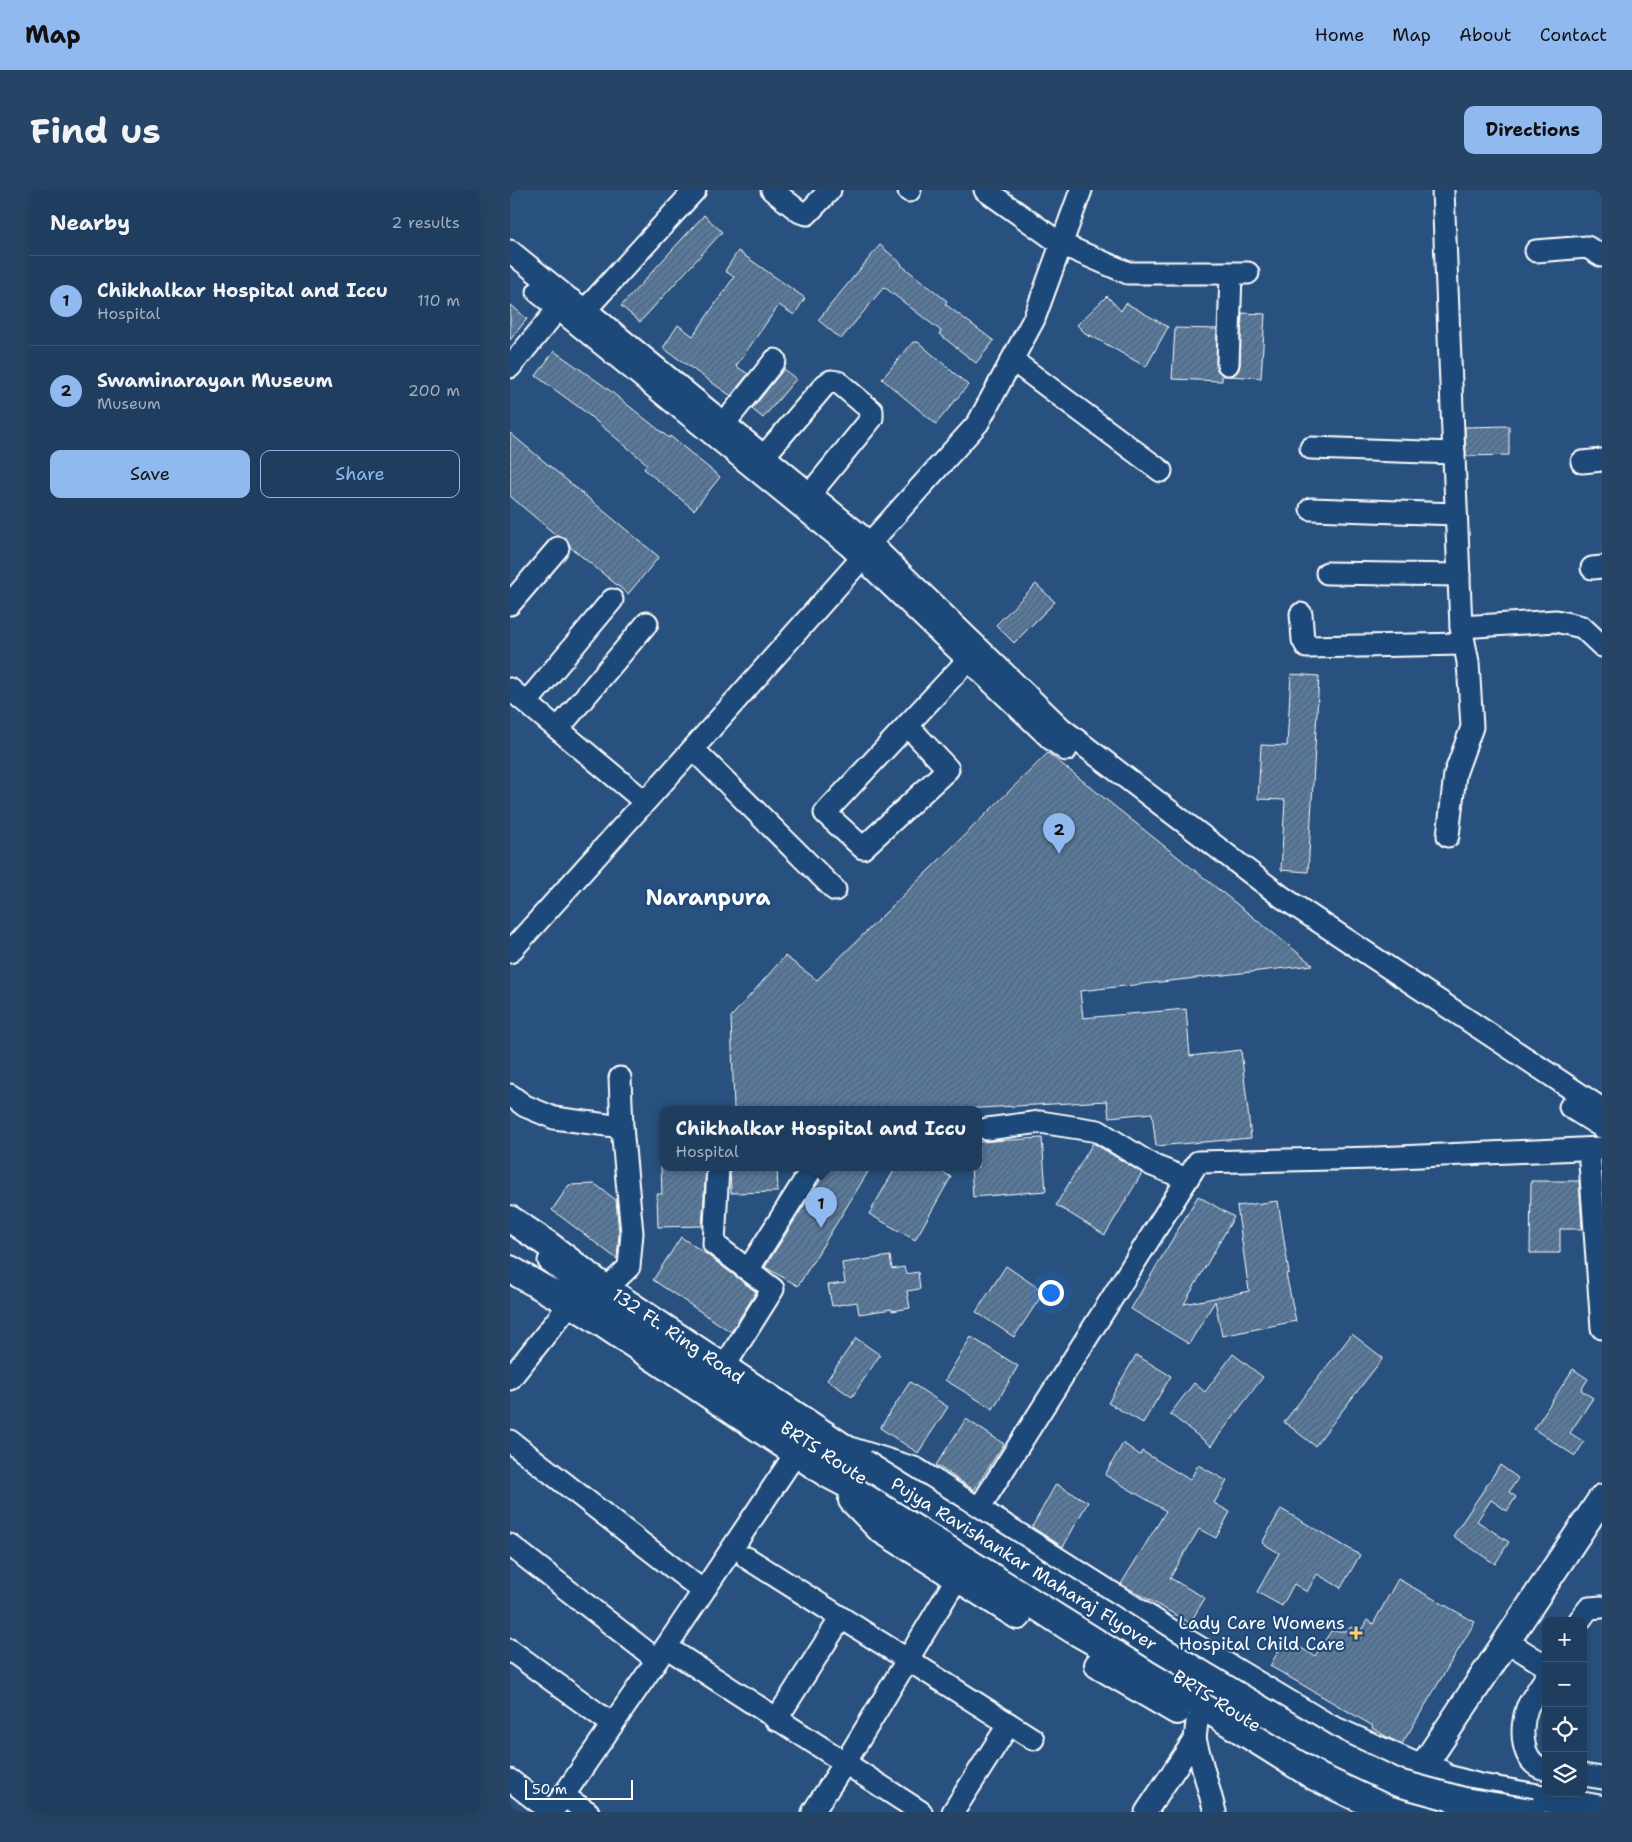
<!DOCTYPE html>
<html lang="en">
<head>
<meta charset="utf-8">
<style>
  :root { --surface:#1e3d5f; --page:#264465; --text:#f1f3f6; --muted:#a1aebd; --line:#3c5674; --accent:#90b9f0 }
  body { margin:0; font-family:"Shantell Sans",sans-serif; background:var(--page); color:var(--text) }
  .controls { position:absolute; right:15px; bottom:15px; display:grid; overflow:hidden; border-radius:10px; box-shadow:0 5px 20px #0002 }
  .controls button { width:45px; height:45px; display:grid; place-items:center; padding:0; border:0; border-bottom:1px solid var(--line); background:var(--surface); color:var(--text); font:25px sans-serif }
  .scale { position:absolute; left:15px; bottom:12px; width:108px; box-sizing:border-box; padding-left:5px; border:2px solid #fff; border-top:0; font-size:14px; line-height:18px; white-space:nowrap; color:#fff; -webkit-text-stroke:4px #1f4a7a; paint-order:stroke }
  .you { position:absolute; left:540px; top:1102px; width:18px; height:18px; margin:-12px; border:4px solid #fff; border-radius:50%; background:#1a73e8; box-shadow:0 0 0 8px #1a73e833 }
  .badge { display:grid; place-items:center; width:32px; height:32px; border-radius:50%; background:var(--accent); color:#111; font-size:16px; font-weight:700 }
  .pin { position:absolute; translate:-50% -41px; filter:drop-shadow(0 1px 2px #0008) }
  .pin::after { content:''; position:absolute; top:26px; width:18px; height:15px; background:inherit; clip-path:polygon(0 0,100% 0,50% 100%) }
  .popup { position:absolute; left:150px; top:916px; width:322px; height:65px; box-sizing:border-box; display:grid; place-content:center; border-radius:10px; background:var(--surface); filter:drop-shadow(0 1px 4px #0005); font-size:16px; white-space:nowrap; color:var(--muted) }
  .popup b { font-size:19px; color:var(--text) }
  .popup::after { content:''; position:absolute; left:50%; top:100%; margin-left:-10px; border:10px solid transparent; border-top-color:var(--surface) }
  .list { margin:0; padding:0; list-style:none }
  h2 { display:flex; justify-content:space-between; align-items:center; height:65px; margin:0; padding:0 20px; font-size:21px }
  h2 small { font-size:16px; font-weight:400; color:var(--muted) }
  .list li { display:grid; grid-template-columns:32px 1fr auto; gap:15px; align-items:center; box-sizing:border-box; height:90px; padding:0 20px; border-top:1px solid var(--line) }
  .list b { display:block; font-size:19px; white-space:nowrap }
  .list p { margin:0; font-size:16px; white-space:nowrap; color:var(--muted) }
  .list em { font-size:16px; font-style:normal; color:var(--muted) }
  .actions { display:flex; gap:10px; padding:15px 20px }
  .actions a { flex:1; padding:11px 0; border:1px solid var(--accent); border-radius:10px; text-align:center; font-size:18px; color:var(--accent) }
  .actions .main { background:var(--accent); color:#111 }
  .icon { flex:none; width:28px; height:28px; fill:none; stroke:currentColor; stroke-width:2; stroke-linecap:round; stroke-linejoin:round }
  .map { position:relative; flex:none; width:1092px; height:1622px; overflow:hidden; border-radius:10px }
  header { display:flex; align-items:center; gap:30px; box-sizing:border-box; height:70px; padding:0 25px; background:var(--accent); color:#111 }
  header strong { font-size:24px }
  nav { display:flex; gap:28px; margin-inline-start:auto; font-size:18px }
  .intro { display:flex; align-items:center; justify-content:space-between; box-sizing:border-box; height:120px; padding:0 30px }
  h1 { margin:0; font-size:35px }
  .button { padding:12px 22px; border-radius:10px; background:var(--accent); color:#111; font-size:18px; font-weight:700 }
  main { display:flex; gap:30px; padding:0 30px }
  aside { flex:1; background:var(--surface); border-radius:10px; box-shadow:0 5px 20px #0002 }
  .map>svg:first-child { display:block }
</style>
</head>
<body>
<header>
<strong>Map</strong>
<nav><a>Home</a><a>Map</a><a>About</a><a>Contact</a></nav>
</header>
<div class="intro"><h1>Find us</h1><a class="button">Directions</a></div>
<main>
<aside>
<h2>Nearby<small>2 results</small></h2>
<ul class="list">
<li><span class="badge">1</span><div><b>Chikhalkar Hospital and Iccu</b><p>Hospital</p></div><em>110 m</em></li>
<li><span class="badge">2</span><div><b>Swaminarayan Museum</b><p>Museum</p></div><em>200 m</em></li>
</ul>
<div class="actions"><a class="main">Save</a><a>Share</a></div>
</aside>
<div class="map">
<svg width="1092" height="1622" viewBox="0 0 1092 1622">
  <defs>
    <pattern id="building-hatch" width="6" height="6" patternUnits="userSpaceOnUse" patternTransform="scale(1.25)"><rect width="6" height="6" fill="#5a7a9d"/><path d="M-1 1l2-2M0 6l6-6M5 7l2-2" fill="none" stroke="#536374"/></pattern>
  </defs>
  <rect width="100%" height="100%" fill="#28517f"/>
  <filter id="ink" filterUnits="userSpaceOnUse"><feTurbulence type="fractalNoise" baseFrequency=".02" numOctaves="2"/><feDisplacementMap in="SourceGraphic" scale="10" xChannelSelector="R" yChannelSelector="G"/><feConvolveMatrix kernelMatrix="1 2 1 2 8 2 1 2 1" color-interpolation-filters="sRGB"/></filter>
  <g filter="url(#ink)">
    <g fill="url(#building-hatch)" stroke="#fff">
      <path d="M194,25L212,42L130,132L111,116Z"/>
      <path d="M370,55L392,74L391,75L437,111L435,114L484,151L466,173L429,144L431,141L374,97L331,149L308,130Z"/>
      <path d="M228,61L295,108L284,125L269,115L226,176L238,184L221,206L153,158L168,135L183,146L224,87L215,81Z"/>
      <path d="M597,106L611,121L616,113L658,137L636,177L580,145L579,147L567,135Z"/>
      <path d="M0,114L17,129L0,150Z"/>
      <path d="M732,123L755,124L751,188L718,186L724,185L728,181L730,175Z"/>
      <path d="M665,138L707,139L706,174L707,180L711,184L717,186H712V191L662,189Z"/>
      <path d="M403,152H408L458,195L426,234L372,189Z"/>
      <path d="M44,161L94,196L159,248L160,246L210,287L184,320L134,279L137,274L74,221L26,186Z"/>
      <path d="M274,179L286,189L253,228L242,219Z"/>
      <path d="M999,236V265L956,266L955,237Z"/>
      <path d="M0,243L149,367L118,404L60,357L56,348L47,346L0,306Z"/>
      <path d="M526,394L545,412L504,453L486,435Z"/>
      <path d="M781,484L809,486L798,682L771,680L775,610L748,609L751,555L777,556Z"/>
      <path d="M538,563L803,775L570,801L573,828L676,819L680,866L731,860L741,948L646,956L642,923L599,927L597,911L452,919H224L221,827L275,766L307,790Z"/>
      <path d="M532,948L536,1001L463,1007L461,977H468V952Z"/>
      <path d="M583,953L632,983L595,1045L546,1015Z"/>
      <path d="M151,977H196L192,1036L148,1037L147,1004H152Z"/>
      <path d="M220,977H267L268,1002L221,1003Z"/>
      <path d="M316,977H361L288,1096L255,1077L314,984Z"/>
      <path d="M386,977H424L441,987L405,1050L359,1024Z"/>
      <path d="M1021,991H1069L1072,1039H1050V1063H1020Z"/>
      <path d="M85,994L106,1010L109,1043L107,1069L42,1020L59,995Z"/>
      <path d="M688,1006L724,1027L674,1114L739,1101L727,1016L768,1011L779,1083L776,1084L786,1131L712,1146L705,1111L679,1154L621,1119Z"/>
      <path d="M171,1047L196,1064L246,1102L221,1142L143,1090Z"/>
      <path d="M380,1066L382,1079L394,1077L396,1084L408,1082L410,1099L397,1101L400,1118L382,1121V1119L349,1124L347,1112L322,1116L318,1095L335,1093L332,1073Z"/>
      <path d="M496,1076L534,1102L504,1147L466,1122Z"/>
      <path d="M842,1144L873,1168L805,1256L774,1232Z"/>
      <path d="M461,1147L508,1176L483,1219L435,1190Z"/>
      <path d="M346,1148L370,1165L342,1207L317,1190Z"/>
      <path d="M723,1164L753,1187L701,1256L660,1224L684,1193L695,1202Z"/>
      <path d="M626,1165L661,1186L633,1233L598,1213Z"/>
      <path d="M1063,1179L1078,1189L1071,1200L1083,1208L1060,1243L1074,1252L1065,1266L1024,1239Z"/>
      <path d="M400,1192L438,1217L408,1263L370,1238Z"/>
      <path d="M456,1229L494,1254L464,1300L426,1275Z"/>
      <path d="M613,1253L630,1265L632,1261L680,1290L688,1275L717,1291L704,1313L720,1322L706,1348L689,1339L660,1388L695,1408L680,1433L611,1394L656,1321L595,1285Z"/>
      <path d="M990,1275L1008,1288L999,1302L1006,1307L997,1321L981,1310L967,1331L999,1352L985,1374L943,1346Z"/>
      <path d="M546,1294L578,1312L553,1357L522,1337Z"/>
      <path d="M771,1319L850,1365L831,1398L807,1384L797,1402L784,1394L772,1416L747,1402L769,1363L752,1353Z"/>
      <path d="M888,1389L965,1432L892,1554L879,1548L862,1538L863,1536L760,1476L775,1449L805,1466L821,1441H836L841,1437L850,1442L857,1430L863,1434Z"/>
    </g>
    <g fill="none" stroke-linecap="round" stroke-linejoin="round">
      <g stroke="#fff" stroke-width="25">
        <g id="minor">
          <path d="M262,0L290,22L297,24L320,0"/>
          <path d="M475,0L551,54L618,83H738"/>
          <path d="M933,0L951,437L1046,431L1072,437L1092,456"/>
          <path d="M399,1L400,0"/>
          <path d="M0,61L58,108L76,120L360,353L551,538L772,707L1092,919"/>
          <path d="M1026,61L1077,57L1092,66"/>
          <path d="M28,102L338,355L541,549L556,560"/>
          <path d="M67,129L185,0"/>
          <path d="M502,170L651,281"/>
          <path d="M718,174L721,84"/>
          <path d="M0,177L57,108"/>
          <path d="M214,234L265,170"/>
          <path d="M801,258L944,263"/>
          <path d="M254,266L315,195L321,191L328,192L362,221V228L300,304"/>
          <path d="M1072,272L1092,270"/>
          <path d="M801,319L946,324"/>
          <path d="M1082,378L1092,377"/>
          <path d="M817,383L949,385"/>
          <path d="M0,414L48,358"/>
          <path d="M791,424L793,450L797,457L954,454"/>
          <path d="M0,499L134,611"/>
          <path d="M17,512L102,410"/>
          <path d="M397,535L438,579L353,658L315,623L458,470"/>
          <path d="M48,539L137,433"/>
          <path d="M183,559L325,700"/>
          <path d="M938,646L945,584L962,537L958,472L951,437"/>
          <path d="M0,762L180,562L352,368L360,353L468,233L524,129L571,0"/>
          <path d="M0,905L15,916L44,928L112,937"/>
          <path d="M1060,917L1092,937"/>
          <path d="M477,939L530,932L588,941L642,975L677,989"/>
          <path d="M1079,959L1092,1138"/>
          <path d="M208,977L204,1054L263,1099L214,1177"/>
          <path d="M39,1071L95,1116"/>
          <path d="M238,1080L303,977"/>
          <path d="M96,1099L119,1077L122,1043L112,937L110,888"/>
          <path d="M80,1112L114,1132L389,1313"/>
          <path d="M0,1189L60,1114"/>
          <path d="M0,1251L193,1401"/>
          <path d="M468,1320L688,972L866,968L1092,958"/>
          <path d="M423,1335L635,1467"/>
          <path d="M0,1355L147,1470"/>
          <path d="M237,1368L523,1549"/>
          <path d="M1069,1431L1079,1418L1092,1417"/>
          <path d="M156,1457L411,1622"/>
          <path d="M1009,1459L1036,1476"/>
          <path d="M0,1460L102,1534"/>
          <path d="M1036,1487C1030,1497 1022,1507 1017,1518C1010,1537 1010,1575 1036,1579"/>
          <path d="M266,1530L331,1428"/>
          <path d="M755,1540L821,1581L891,1612L933,1622"/>
          <path d="M685,1549L705,1622"/>
          <path d="M1073,1585L1092,1588"/>
          <path d="M0,1590L41,1622"/>
          <path d="M53,1606L78,1622"/>
          <path d="M42,1622L156,1457L286,1263"/>
          <path d="M303,1622L335,1573L447,1388"/>
          <path d="M443,1622L499,1534"/>
          <path d="M636,1622L685,1549L687,1532"/>
        </g>
      </g>
      <g stroke="#fff" stroke-width="30">
        <g id="major">
          <path d="M0,1029L36,1053L96,1099L338,1260L352,1271"/>
          <path d="M0,1079L78,1124L317,1284L338,1295L563,1440L641,1484L805,1587L867,1617L882,1622"/>
          <path d="M338,1260L405,1281L659,1442L819,1538L928,1586L968,1597L1092,1619"/>
          <path d="M342,1310L370,1339L508,1426"/>
          <path d="M588,1475L667,1521"/>
          <path d="M902,1593L1092,1308"/>
          <path d="M909,1622L930,1583"/>
        </g>
      </g>
      <use href="#minor" stroke="#1f4a7a" stroke-width="21"/>
      <use href="#major" stroke="#1f4a7a" stroke-width="26"/>
      <g stroke="#fff" stroke-width="30" stroke-linecap="butt">
        <path id="major-bridge" d="M353,1273L653,1461L824,1563L888,1593L954,1611L1021,1622"/>
      </g>
      <use href="#major-bridge" stroke="#1f4a7a" stroke-width="26"/>
    </g>
  </g>
  <path fill="#ffd166" stroke="#1f4a7a" stroke-width="2" d="M843.5 1435.5h5v5h5v5h-5v5h-5v-5h-5v-5h5z"/>
  <g text-anchor="middle" dominant-baseline="central" stroke-width="4.5" stroke-linejoin="round" paint-order="stroke">
    <g font-size="18" fill="#fff" stroke="#1f4a7a">
      <text transform="translate(168 1146) rotate(34)">132 Ft. Ring Road</text>
      <text transform="translate(314 1263) rotate(33)">BRTS Route</text>
      <text transform="translate(514 1374) rotate(32)">Pujya Ravishankar Maharaj Flyover</text>
      <text transform="translate(707 1511) rotate(32)">BRTS Route</text>
    </g>
    <g font-size="18" fill="#fff" stroke="#1f4a7a" text-anchor="end">
      <text x="835" y="1433">Lady Care Womens<tspan x="835" dy="21">Hospital Child Care</tspan></text>
    </g>
    <g font-size="22" font-weight="bold" fill="#fff" stroke="#1f4a7a">
      <text x="198" y="707">Naranpura</text>
    </g>
  </g>
</svg>
<div class="controls">
<button>+</button>
<button>−</button>
<button><svg class="icon" aria-label="locate" viewBox="0 0 24 24"><circle cx="12" cy="12" r="6"/><path d="M12 2v4M12 18v4M2 12h4M18 12h4"/></svg></button>
<button><svg class="icon" aria-label="layers" viewBox="0 0 24 24"><path d="M12 4l9 5-9 5-9-5zM3 14l9 5 9-5"/></svg></button>
</div>
<div class="scale">50 m</div>
<div class="you"></div>
<div class="pin badge" style="left:311px;top:1038px">1</div>
<div class="popup"><b>Chikhalkar Hospital and Iccu</b>Hospital</div>
<div class="pin badge" style="left:549px;top:664px">2</div>
</div>
</main>
</body>
</html>
